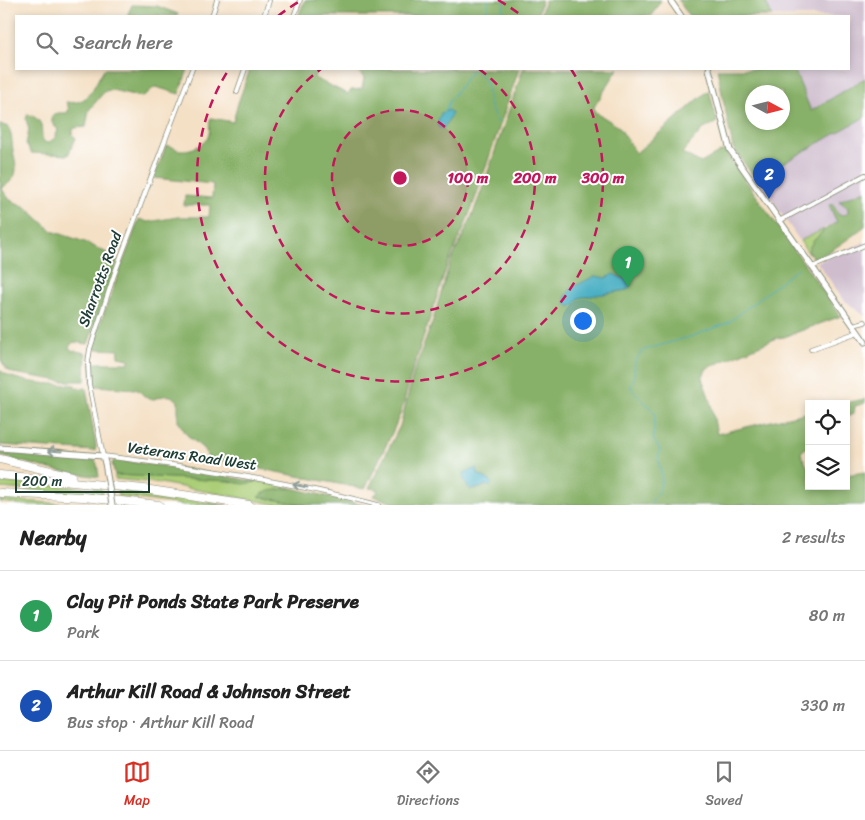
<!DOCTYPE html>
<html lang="en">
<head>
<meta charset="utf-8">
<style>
  :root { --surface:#fff; --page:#f6f6f6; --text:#222; --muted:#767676; --line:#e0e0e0; --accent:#d93025 }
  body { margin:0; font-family:Sriracha,sans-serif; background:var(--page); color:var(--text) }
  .controls { position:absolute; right:15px; bottom:15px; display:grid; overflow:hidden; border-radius:0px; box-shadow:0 2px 8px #0003 }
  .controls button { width:45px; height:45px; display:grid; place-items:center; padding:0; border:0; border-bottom:1px solid var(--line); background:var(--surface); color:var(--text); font:25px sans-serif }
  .compass { position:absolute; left:745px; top:85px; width:45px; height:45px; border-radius:50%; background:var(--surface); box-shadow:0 2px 8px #0003; rotate:97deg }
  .scale { position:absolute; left:15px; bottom:12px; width:135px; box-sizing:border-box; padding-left:5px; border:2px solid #1f3d34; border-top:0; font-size:14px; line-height:18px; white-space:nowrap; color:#1f3d34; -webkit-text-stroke:4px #fff; paint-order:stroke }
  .you { position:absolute; left:582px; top:320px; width:18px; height:18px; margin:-12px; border:4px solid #fff; border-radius:50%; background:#1a73e8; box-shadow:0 0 0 8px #1a73e833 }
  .badge { display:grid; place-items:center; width:32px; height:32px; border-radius:50%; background:var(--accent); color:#fff; font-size:16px; font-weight:700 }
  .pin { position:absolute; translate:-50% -41px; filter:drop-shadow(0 1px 2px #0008) }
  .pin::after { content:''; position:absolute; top:26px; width:18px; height:15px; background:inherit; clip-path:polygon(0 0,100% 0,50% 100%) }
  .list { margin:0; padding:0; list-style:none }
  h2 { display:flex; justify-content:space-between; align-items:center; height:65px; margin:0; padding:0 20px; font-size:21px }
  h2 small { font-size:16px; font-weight:400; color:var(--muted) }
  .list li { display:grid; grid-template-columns:32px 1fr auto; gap:15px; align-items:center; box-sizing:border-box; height:90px; padding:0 20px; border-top:1px solid var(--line) }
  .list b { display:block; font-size:19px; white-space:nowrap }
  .list p { margin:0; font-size:16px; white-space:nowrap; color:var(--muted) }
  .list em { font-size:16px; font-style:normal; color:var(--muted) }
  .icon { flex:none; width:28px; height:28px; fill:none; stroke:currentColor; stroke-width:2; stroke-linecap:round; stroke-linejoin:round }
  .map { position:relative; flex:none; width:865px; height:505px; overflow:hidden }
  .search { position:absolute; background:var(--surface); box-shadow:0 2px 8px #0003; left:15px; right:15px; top:15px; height:55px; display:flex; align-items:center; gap:12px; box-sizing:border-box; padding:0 18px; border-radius:0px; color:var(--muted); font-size:19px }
  .sheet { height:245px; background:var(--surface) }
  nav { display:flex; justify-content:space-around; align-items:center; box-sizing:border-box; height:70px; border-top:1px solid var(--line); background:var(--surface); font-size:14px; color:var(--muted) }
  nav a { display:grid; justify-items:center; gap:2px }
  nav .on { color:var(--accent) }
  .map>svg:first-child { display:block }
</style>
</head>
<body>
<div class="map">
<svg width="865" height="505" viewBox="0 0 865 505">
  <rect width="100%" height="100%" fill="#fff"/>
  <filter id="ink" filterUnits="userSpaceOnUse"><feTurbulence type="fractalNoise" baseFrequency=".02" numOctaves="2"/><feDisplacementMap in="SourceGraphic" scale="10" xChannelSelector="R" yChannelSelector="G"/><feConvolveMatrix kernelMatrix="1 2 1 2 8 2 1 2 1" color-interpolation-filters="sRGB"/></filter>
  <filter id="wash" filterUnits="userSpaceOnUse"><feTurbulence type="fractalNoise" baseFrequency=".0096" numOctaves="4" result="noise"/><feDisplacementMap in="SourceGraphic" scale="20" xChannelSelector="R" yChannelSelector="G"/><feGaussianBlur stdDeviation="1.12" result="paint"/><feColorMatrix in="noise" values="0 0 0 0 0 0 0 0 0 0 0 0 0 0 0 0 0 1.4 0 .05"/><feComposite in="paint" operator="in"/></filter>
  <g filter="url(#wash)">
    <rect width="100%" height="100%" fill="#f4e0c5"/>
    <g fill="#cfbdce">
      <path d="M765,0H865V78L811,111L794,69H849V16H772Z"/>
      <path d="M865,117V190L840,201L848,208V212L846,215L838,214L832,204L829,205L837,222L800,241L757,178Z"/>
      <path d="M865,242V316L844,300L817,262Z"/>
    </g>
    <g fill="#aacd76" stroke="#648555">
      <path d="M824,229C819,238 807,243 809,254L800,241Z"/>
      <path d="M115,475L229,481L238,483L255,482L253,480L292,488L264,493L262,494L260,497L305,505H280L160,483L115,479Z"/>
      <path d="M0,482L101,489L103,496L0,488Z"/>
      <path d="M117,490L227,505H184L118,496Z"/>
      <path d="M0,500L89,505H25L0,502Z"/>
    </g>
    <g fill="#87b067" stroke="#53764e" fill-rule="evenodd">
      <path d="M305,0H542L537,16H298Z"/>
      <path d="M545,0H661L651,16H540Z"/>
      <path d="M678,0H765L772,16H689Z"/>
      <path d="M132,5L157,6L178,14L177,16H127Z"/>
      <path d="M104,69H188L179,94L156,87C150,89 148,95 142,97L112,90L105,91L89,110L86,127L74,128L72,134L76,138L68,155L31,153L26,144L29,130L26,119L28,114C48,122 38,129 44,142L48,143L55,138L58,130L52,122V116L58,113H67L69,109L66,102C90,106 93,86 104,69Z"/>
      <path d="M250,69H317L314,78L348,94L351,90L362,89L364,78L356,69H519L475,199L463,230L447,266L412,372L401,412L393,431L365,489L209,459L207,457L206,451L187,435L178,421V401C165,388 158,403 147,398C143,396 141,391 135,389L97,386L92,384L91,363H129V359L118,357L119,350L96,349L94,344L97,332L139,219L148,222L178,217H209L210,205H184L185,196L212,198L213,184L154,178L166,146C173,145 175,150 181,150C190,151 204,145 208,137C211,130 208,124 211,118L233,122L238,103Z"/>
      <path d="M523,69H618L594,107V111L619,127L636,153L709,90L717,122L702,130L682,153L701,163L724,150L841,316L784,337L777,338L707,368L702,378L710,400L717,434L809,412V446L803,450L801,453L809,470V486H846V475L865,472V505H399L373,496L378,492L376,489L369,488L400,426L414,372L433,320L450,263L470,221L480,195ZM595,276C604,279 617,277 628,280L627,290L578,298L587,280ZM475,469L478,474L492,482L480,488L474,489L464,473Z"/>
      <path d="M717,69H794L811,111L865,78V117L757,178H755L733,148ZM752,92H782V122H752Z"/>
      <path d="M0,124L8,127L10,131C12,137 12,144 13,151C17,168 20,178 1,188L10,200L26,207L52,231L85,242L113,256L117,260V263L88,344L73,342L69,347L71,350L86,353L85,381H62L13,373L7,370L1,360Z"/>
      <path d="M865,190V226C855,234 824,258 813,258L808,251C813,238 825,229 837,222L829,205L832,204L839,214L846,215L848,212V208L839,201Z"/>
      <path d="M0,370C16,384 54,384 75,385V388H86L96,446L95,451L0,445Z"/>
      <path d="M865,399V403L855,406L854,413L846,418V404H838Z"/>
      <path d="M0,453L63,456L95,460L97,464L99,477L54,470L0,456Z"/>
      <path d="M115,460L188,469L256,482L244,484L229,481L115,475L112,463Z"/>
      <path d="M292,488L364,505H305L260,497V495L269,491Z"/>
    </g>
    <g fill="#40abc0" stroke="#30747a">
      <path d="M449,110L452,114L443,129L438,127V120L441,113Z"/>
      <path d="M613,274L628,280L631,285L627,290L579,298L575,304L571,307L566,304L565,298L573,287L595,276L606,278Z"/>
      <path d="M477,468L478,474L492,482L490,487L486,485L480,488L470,489C465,484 463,480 464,473Z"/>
    </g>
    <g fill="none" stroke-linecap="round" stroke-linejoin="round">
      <g stroke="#40abc0" stroke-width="1">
        <path d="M479,16V14L488,9V0"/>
        <path d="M501,16L503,11L505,0"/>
        <path d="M480,69L478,73C491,85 486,98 492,112C494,116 497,119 498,123"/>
        <path d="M445,111L450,100L473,69"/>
        <path d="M649,505C653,499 660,491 661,483C664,471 655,462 660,450L653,439L655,414C649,405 638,396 631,388C631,383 634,380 634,376C634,365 634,357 644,350L693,336L728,323L798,268"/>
      </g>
    </g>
  </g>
  <g filter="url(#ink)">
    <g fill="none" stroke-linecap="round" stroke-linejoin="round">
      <g stroke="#8a8e7c" stroke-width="5.5">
        <g id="minor">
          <path d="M212,16L217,0"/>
          <path d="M264,16L269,1"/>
          <path d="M294,16L300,0"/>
          <path d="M192,69L114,275L90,349L88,362L89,384L103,456C196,467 288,481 378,505"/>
          <path d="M237,92L245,69"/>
          <path d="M779,221L865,175"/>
          <path d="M812,267L865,245"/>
          <path d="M853,325L865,322"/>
          <path d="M811,349L858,332"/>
        </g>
      </g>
      <g stroke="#8a8e7c" stroke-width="7">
        <g id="tertiary">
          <path d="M670,0L681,16"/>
          <path d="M709,69L730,150L865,342"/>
          <path d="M0,448L103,456L105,463"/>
        </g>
      </g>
      <g stroke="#8a8e7c" stroke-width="9">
        <g id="motorway">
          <path d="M0,459L72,476"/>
          <path d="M0,475L144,489L249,505"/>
          <path d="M0,493L83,497L159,505"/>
        </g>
      </g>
      <use href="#minor" stroke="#fff" stroke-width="4"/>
      <use href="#tertiary" stroke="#fff" stroke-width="5"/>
      <use href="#motorway" stroke="#fff" stroke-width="8"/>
      <g stroke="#8a8e7c" stroke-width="7" stroke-linecap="butt">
        <path id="tertiary-bridge" d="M105,463L112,505"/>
      </g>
      <use href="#tertiary-bridge" stroke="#fff" stroke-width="5"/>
    </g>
    <defs><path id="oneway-shaft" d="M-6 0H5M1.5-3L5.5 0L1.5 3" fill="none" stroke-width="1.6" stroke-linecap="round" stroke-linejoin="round" transform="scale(1.25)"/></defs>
    <g stroke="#8f9e9a">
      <use href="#oneway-shaft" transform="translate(55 451) rotate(-176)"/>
      <use href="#oneway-shaft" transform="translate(300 486) rotate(-168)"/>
    </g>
  </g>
  <circle cx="400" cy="178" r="68" fill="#c2185b" fill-opacity=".12"/>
  <g fill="none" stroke="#c2185b" stroke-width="2.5" stroke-dasharray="9 6">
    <circle cx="400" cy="178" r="68"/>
    <path d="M479 69A135 135 0 1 1 321 69"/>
    <path d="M278 16A203 203 0 0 1 302 0M498 0A203 203 0 0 1 522 16M571 69A203 203 0 1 1 229 69"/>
  </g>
  <g text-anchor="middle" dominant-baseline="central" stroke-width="4" stroke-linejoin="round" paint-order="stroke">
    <g font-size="15" fill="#1f3d34" stroke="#fff">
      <text transform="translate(100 279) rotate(-70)">Sharrotts Road</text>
      <text transform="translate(192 456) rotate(8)">Veterans Road West</text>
    </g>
  </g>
  <circle cx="400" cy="178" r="8" fill="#c2185b" stroke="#fff" stroke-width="2.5"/>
  <g font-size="15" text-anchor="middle" font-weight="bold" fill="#c2185b" stroke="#fff" stroke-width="4" stroke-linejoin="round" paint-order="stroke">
    <text x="468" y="183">100 m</text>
    <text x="535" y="183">200 m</text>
    <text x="603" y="183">300 m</text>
  </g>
</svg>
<div class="controls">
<button><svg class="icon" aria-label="locate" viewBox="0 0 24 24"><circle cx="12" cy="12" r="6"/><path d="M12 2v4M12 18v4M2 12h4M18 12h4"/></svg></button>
<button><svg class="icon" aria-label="layers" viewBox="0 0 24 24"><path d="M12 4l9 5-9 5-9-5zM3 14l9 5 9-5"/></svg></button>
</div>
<svg class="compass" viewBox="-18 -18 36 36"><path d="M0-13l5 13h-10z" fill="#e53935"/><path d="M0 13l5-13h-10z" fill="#767676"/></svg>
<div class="scale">200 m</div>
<div class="you"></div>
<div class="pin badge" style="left:628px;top:287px;background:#2e9e5b">1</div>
<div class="pin badge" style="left:769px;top:199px;background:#1a4fb4">2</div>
<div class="search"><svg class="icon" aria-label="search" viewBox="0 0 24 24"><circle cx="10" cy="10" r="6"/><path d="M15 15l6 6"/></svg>Search here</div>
</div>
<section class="sheet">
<h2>Nearby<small>2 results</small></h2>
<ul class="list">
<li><span class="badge" style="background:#2e9e5b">1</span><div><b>Clay Pit Ponds State Park Preserve</b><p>Park</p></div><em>80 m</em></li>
<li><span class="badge" style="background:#1a4fb4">2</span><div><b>Arthur Kill Road &amp; Johnson Street</b><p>Bus stop · Arthur Kill Road</p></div><em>330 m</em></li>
</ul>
</section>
<nav>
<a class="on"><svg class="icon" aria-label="map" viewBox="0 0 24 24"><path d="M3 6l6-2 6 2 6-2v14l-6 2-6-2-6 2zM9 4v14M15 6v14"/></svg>Map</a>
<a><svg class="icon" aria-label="directions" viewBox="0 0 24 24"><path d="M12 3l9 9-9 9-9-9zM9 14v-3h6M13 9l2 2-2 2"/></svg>Directions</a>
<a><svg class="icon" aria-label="saved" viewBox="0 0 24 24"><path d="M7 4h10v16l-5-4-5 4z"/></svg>Saved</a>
</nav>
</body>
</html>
